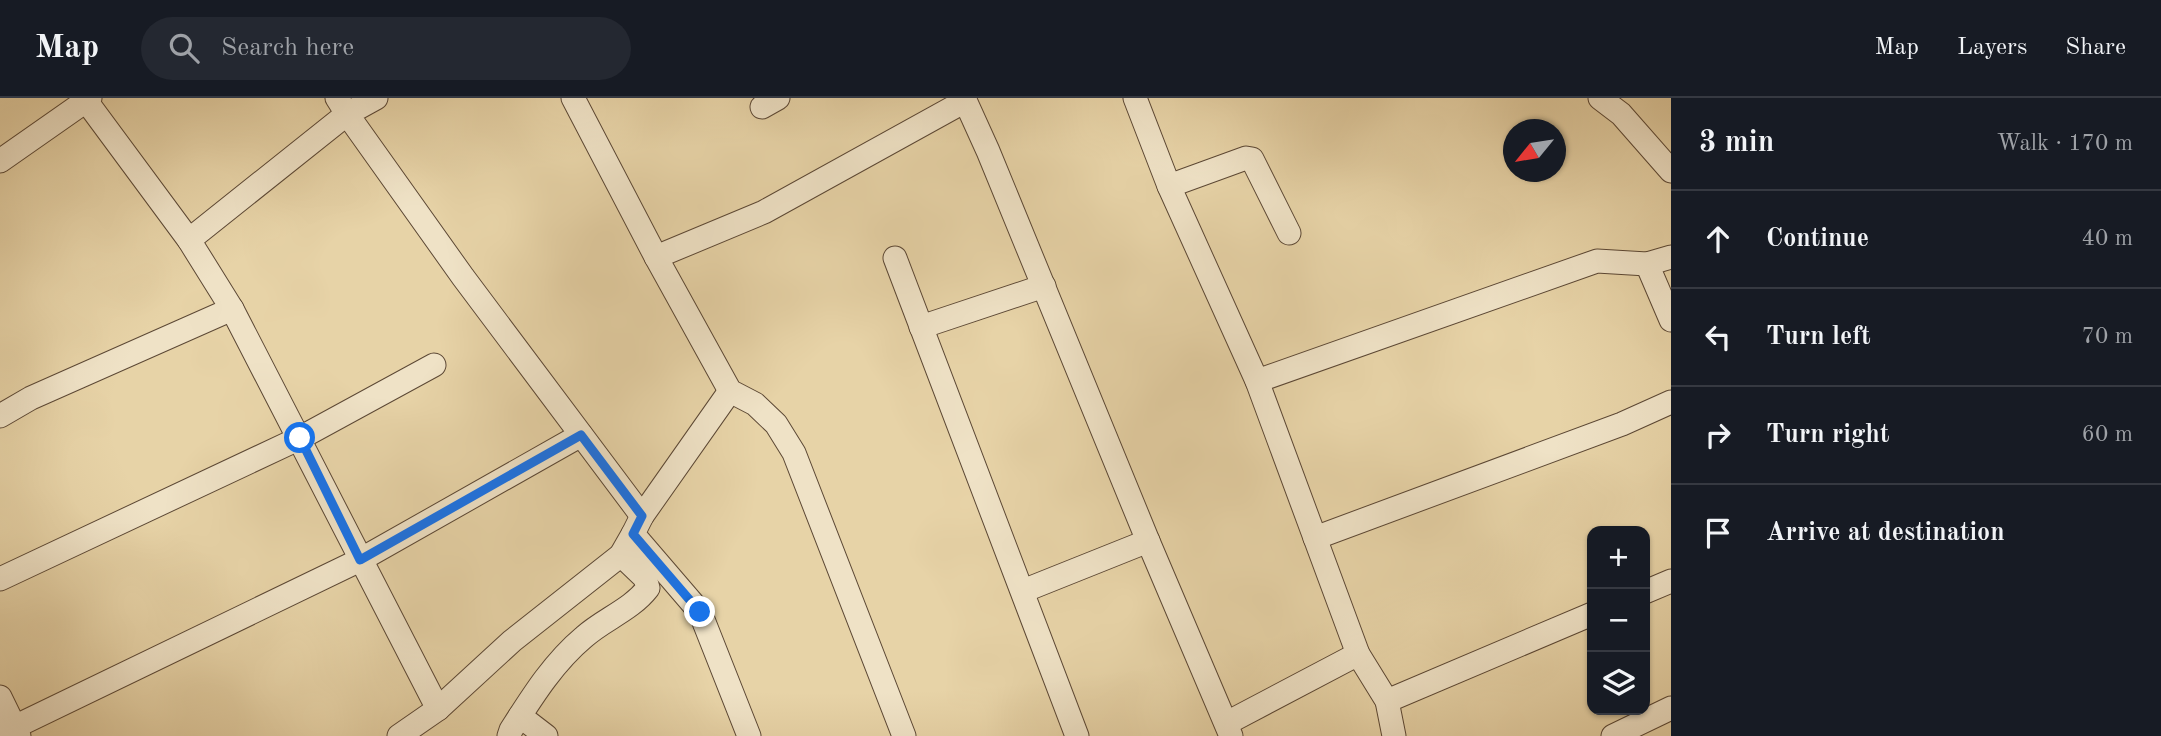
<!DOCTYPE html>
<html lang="en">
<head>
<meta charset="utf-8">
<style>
  :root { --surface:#171b24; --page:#242831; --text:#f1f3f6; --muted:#9ea1a6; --line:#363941 }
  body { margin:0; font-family:"Old Standard TT",serif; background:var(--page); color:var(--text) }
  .controls { position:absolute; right:21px; bottom:21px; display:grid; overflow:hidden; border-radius:14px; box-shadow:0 2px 5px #0004 }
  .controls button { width:63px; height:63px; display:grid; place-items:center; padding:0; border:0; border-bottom:2px solid var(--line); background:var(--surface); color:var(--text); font:35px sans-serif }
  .compass { position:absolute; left:1503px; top:21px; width:63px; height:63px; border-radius:50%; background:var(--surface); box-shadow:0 2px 5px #0004; rotate:240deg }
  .stop { position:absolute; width:21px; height:21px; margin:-16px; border:5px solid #1a73e8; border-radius:50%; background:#fff }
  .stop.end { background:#1a73e8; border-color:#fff; box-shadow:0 2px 7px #0008 }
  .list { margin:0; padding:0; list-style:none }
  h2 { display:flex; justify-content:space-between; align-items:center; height:91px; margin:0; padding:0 28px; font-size:30px }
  h2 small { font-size:23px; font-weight:400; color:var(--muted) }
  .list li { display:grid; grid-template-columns:46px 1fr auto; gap:21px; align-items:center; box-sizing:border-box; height:98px; padding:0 28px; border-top:2px solid var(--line) }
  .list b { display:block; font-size:26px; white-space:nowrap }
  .list em { font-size:23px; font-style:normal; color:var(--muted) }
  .icon { flex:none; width:38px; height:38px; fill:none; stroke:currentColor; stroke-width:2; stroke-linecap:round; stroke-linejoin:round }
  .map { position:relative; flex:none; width:1671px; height:638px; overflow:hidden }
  header { display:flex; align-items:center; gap:42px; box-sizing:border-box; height:98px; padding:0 35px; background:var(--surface); border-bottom:2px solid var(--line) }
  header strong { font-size:33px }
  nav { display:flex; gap:38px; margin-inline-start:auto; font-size:24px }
  .search { width:490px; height:63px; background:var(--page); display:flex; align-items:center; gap:18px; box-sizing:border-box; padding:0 24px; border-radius:38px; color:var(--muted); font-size:26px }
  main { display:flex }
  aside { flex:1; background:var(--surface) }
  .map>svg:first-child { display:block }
</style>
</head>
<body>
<header>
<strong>Map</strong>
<div class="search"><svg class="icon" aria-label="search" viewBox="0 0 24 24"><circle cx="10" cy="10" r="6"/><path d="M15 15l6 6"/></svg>Search here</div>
<nav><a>Map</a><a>Layers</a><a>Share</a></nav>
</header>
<main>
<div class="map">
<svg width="1671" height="638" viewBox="0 0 1671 638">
  <rect width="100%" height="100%" fill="#e7d3a7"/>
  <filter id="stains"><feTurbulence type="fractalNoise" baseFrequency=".00286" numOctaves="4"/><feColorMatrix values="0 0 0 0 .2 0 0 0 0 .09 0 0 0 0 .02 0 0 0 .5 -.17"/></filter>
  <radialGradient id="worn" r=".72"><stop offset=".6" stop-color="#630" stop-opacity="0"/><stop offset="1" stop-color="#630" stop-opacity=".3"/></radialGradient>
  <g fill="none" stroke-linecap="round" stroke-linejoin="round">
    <g stroke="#5c4835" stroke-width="25">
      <g id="street">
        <path d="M84,0L189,142L232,211L438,611"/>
        <path d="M376,0L347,16L463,179L642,418"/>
        <path d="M573,0L656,159L730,293L755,306L776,326L794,355L904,638"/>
        <path d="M964,0L988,53L1148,443L1231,638"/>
        <path d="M1135,0L1169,88L1257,283L1358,556L1387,603L1394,638"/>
        <path d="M1600,0L1621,16L1671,73"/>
        <path d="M762,9L778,0"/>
        <path d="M0,63L90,0"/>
        <path d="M1169,88L1246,60L1252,61L1289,135"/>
        <path d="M189,142L347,16L337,0"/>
        <path d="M656,159L764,114L965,3"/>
        <path d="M895,160L1077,638"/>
        <path d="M1647,166L1671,222"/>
        <path d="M921,229L1044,188"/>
        <path d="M1257,283L1597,163L1647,166L1671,159"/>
        <path d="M730,293L642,418L633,436L700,514L749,638"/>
        <path d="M0,318L31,300L232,211"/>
        <path d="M1315,440L1622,326L1671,304"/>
        <path d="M0,481L300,340L434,267"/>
        <path d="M1023,493L1148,443"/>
        <path d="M1645,494L1671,483"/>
        <path d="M0,599L19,638"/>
        <path d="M1387,603L1592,516"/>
        <path d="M520,618L546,638"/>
        <path d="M1227,625L1358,556"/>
        <path d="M0,636L360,462L581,337"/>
        <path d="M399,638L438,611L512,543L621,457L633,436"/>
        <path d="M509,638L511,632C532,599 553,565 584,539C604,521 631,512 648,490L645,480L621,457"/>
        <path d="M1613,638L1671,610"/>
      </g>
    </g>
    <use href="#street" stroke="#efe2c6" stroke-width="23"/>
  </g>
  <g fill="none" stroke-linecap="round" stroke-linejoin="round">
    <path stroke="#1a73e8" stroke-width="9" d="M300,340L360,462L581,337L642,418L633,436L700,514"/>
  </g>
  <rect width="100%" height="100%" filter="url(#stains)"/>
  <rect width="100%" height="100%" fill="url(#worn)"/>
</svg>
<div class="controls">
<button>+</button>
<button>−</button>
<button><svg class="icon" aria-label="layers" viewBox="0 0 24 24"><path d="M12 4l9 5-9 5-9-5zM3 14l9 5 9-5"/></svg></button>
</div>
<svg class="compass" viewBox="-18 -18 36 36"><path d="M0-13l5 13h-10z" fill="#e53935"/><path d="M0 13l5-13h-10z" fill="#9ea1a6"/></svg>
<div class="stop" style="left:300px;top:340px"></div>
<div class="stop end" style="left:700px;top:514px"></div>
</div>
<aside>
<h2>3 min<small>Walk · 170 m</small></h2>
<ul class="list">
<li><svg class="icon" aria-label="ahead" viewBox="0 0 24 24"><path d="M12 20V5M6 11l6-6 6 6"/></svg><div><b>Continue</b></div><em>40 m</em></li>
<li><svg class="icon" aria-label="left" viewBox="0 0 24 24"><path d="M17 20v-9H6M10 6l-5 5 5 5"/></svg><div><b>Turn left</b></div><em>70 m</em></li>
<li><svg class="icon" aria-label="right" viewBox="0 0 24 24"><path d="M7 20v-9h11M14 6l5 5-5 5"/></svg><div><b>Turn right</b></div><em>60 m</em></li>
<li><svg class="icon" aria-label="arrive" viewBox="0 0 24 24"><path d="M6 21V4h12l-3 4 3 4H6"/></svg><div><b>Arrive at destination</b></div></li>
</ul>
</aside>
</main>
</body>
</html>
